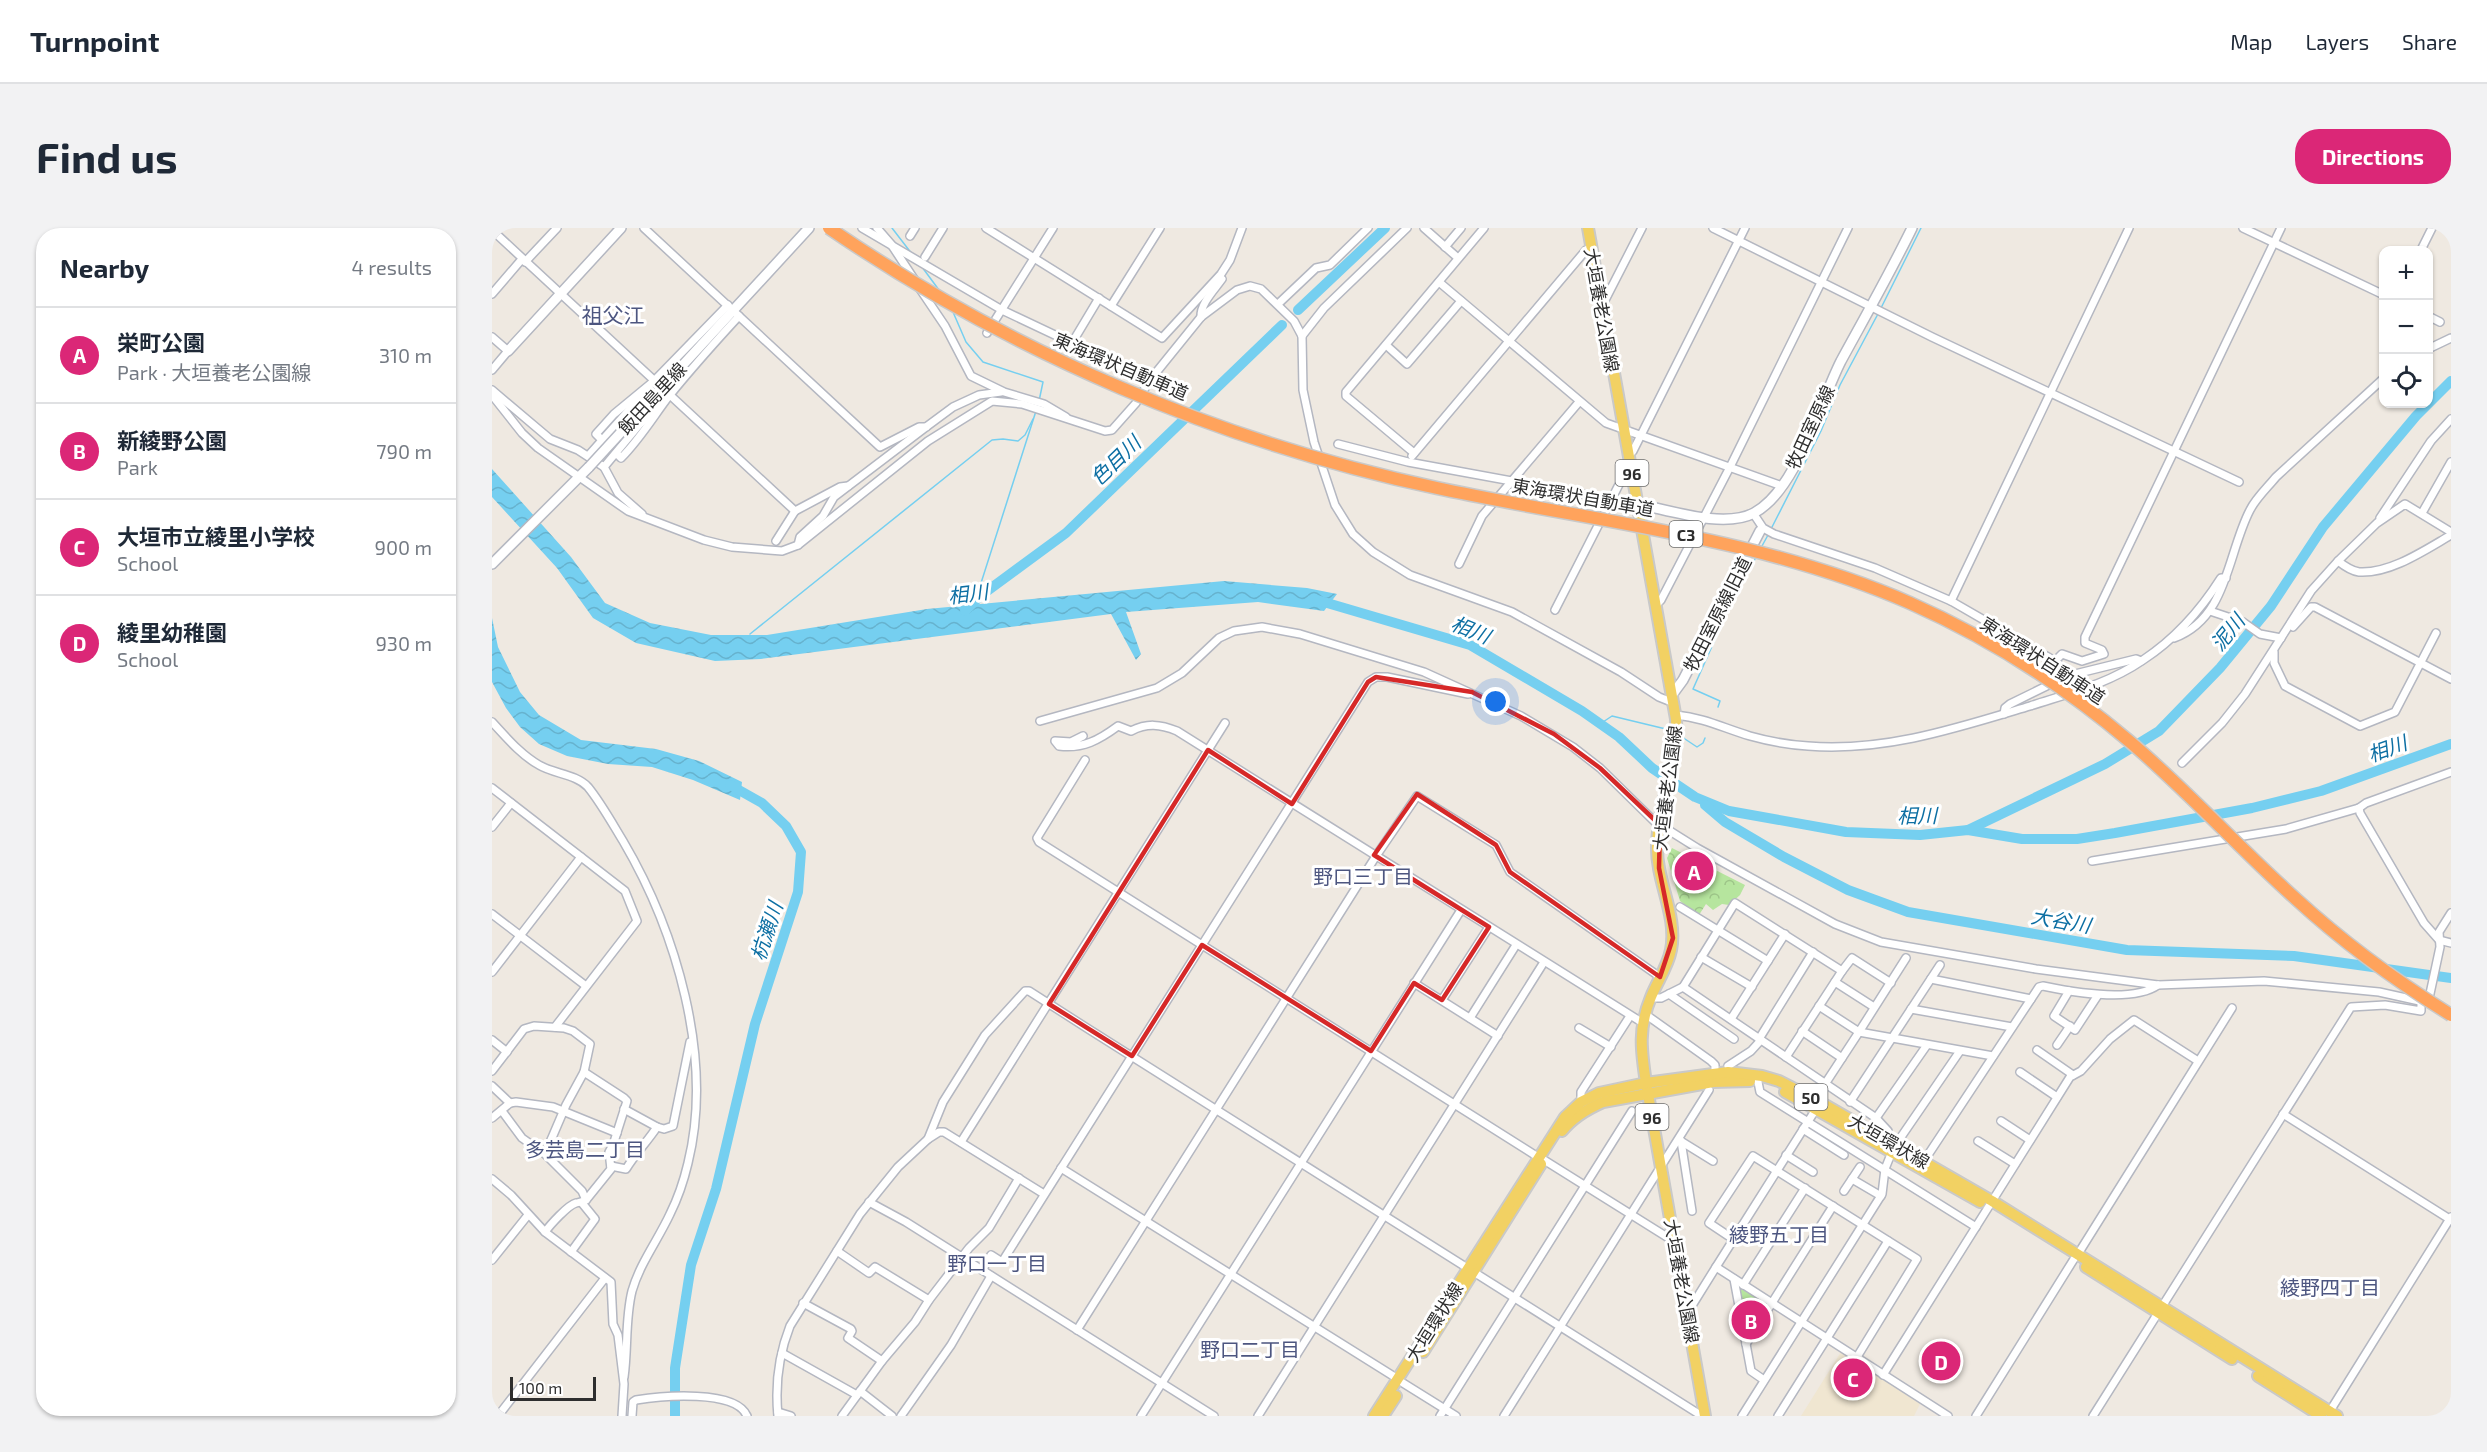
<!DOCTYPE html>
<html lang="en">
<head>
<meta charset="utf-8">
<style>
  :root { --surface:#fff; --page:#f2f2f3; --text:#1f2937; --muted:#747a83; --line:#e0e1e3; --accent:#db2777 }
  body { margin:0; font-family:"Exo 2","Noto Sans JP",sans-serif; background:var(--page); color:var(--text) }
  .controls { position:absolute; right:18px; top:18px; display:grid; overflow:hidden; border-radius:12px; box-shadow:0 2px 4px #0004 }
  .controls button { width:54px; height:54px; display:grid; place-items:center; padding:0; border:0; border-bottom:2px solid var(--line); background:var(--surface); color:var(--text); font:30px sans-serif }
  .scale { position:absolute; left:18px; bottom:15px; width:86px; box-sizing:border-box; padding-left:6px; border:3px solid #2e2e2e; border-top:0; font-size:16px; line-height:21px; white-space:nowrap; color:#2e2e2e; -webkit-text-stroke:4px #fff; paint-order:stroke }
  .you { position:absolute; left:1004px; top:474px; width:21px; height:21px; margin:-15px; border:4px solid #fff; border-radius:50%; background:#1a73e8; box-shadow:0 0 0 9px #1a73e833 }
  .badge { display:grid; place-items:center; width:39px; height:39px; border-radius:50%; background:var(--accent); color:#fff; font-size:20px; font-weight:700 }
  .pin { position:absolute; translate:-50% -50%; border:3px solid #fff; box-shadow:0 2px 6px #0006 }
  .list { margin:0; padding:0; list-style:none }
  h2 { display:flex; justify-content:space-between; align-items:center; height:78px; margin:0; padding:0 24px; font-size:26px }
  h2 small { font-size:20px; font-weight:400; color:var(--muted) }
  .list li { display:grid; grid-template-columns:39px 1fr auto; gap:18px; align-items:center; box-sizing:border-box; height:96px; padding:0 24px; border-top:2px solid var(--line) }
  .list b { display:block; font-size:22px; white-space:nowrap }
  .list p { margin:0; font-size:20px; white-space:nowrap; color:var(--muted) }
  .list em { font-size:20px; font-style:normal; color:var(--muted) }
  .icon { flex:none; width:33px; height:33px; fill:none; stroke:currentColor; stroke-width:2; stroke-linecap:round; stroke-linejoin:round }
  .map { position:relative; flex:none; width:1959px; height:1188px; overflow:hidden; border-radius:24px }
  header { display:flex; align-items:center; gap:36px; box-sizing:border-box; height:84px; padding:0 30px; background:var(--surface); border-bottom:2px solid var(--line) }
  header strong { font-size:28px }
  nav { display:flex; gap:33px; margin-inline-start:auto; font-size:21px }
  .intro { display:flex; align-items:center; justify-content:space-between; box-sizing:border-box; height:144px; padding:0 36px }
  h1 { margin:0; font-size:42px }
  .button { padding:15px 27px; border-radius:24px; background:var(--accent); color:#fff; font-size:21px; font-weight:700 }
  main { display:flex; gap:36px; padding:0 36px }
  aside { flex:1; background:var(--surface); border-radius:24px; box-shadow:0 2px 4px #0004 }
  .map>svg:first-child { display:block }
</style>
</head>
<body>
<header>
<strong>Turnpoint</strong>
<nav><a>Map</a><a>Layers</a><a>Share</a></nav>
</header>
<div class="intro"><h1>Find us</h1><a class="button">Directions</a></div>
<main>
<aside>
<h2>Nearby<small>4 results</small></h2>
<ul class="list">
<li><span class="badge">A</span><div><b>栄町公園</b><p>Park · 大垣養老公園線</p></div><em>310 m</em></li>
<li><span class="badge">B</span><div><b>新綾野公園</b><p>Park</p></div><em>790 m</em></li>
<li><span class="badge">C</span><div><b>大垣市立綾里小学校</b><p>School</p></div><em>900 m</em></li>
<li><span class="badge">D</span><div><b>綾里幼稚園</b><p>School</p></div><em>930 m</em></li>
</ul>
</aside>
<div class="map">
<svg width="1959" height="1188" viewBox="0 0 1959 1188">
  <defs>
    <pattern id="forest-crowns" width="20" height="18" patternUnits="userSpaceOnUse" patternTransform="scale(1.5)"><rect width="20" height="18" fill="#b6e59e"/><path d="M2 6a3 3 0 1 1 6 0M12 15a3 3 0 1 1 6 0" fill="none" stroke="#9dc588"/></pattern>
    <pattern id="water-waves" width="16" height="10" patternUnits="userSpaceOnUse" patternTransform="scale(1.5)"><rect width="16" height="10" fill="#75cff0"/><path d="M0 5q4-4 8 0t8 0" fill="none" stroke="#66b2ce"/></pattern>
  </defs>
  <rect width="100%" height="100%" fill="#efe9e1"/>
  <path fill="#f0e6d1" d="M1349,1124L1428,1176L1422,1188H1309Z"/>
  <g fill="url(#forest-crowns)">
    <path d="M1180,620L1253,657L1248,667L1237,677L1230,676L1221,682L1214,676L1207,687L1188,673L1175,630Z"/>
    <path d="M1247,1058L1275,1076L1255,1108Z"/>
  </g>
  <g fill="url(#water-waves)">
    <path d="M0,241L79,329L113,375L158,395L219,407H275L435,381L732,353L815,360L845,366L832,383L766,374L634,384L649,426L644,432L619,386L269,431L223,433L144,415L101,390L65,340L0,269Z"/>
    <path d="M0,390L6,419L28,464L47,487L89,512L164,521L207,533L250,554L248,572L201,552L160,539L116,536L75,528L47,516L28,499L14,480L0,454Z"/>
  </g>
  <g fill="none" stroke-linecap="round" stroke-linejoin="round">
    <g stroke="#75cff0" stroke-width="1.5">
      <path d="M400,0L420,26"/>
      <path d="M430,39L447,62"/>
      <path d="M1389,80L1429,0"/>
      <path d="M461,84L474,114L491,134L551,154L547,173"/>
      <path d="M1278,303L1329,203L1348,157L1387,84"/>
      <path d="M1270,318L1276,307"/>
      <path d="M487,369L489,355L544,183"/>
      <path d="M258,406L500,212L511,211L526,213L533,207L541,191"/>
      <path d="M1226,479L1228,473L1201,461L1237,380L1263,331"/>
      <path d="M1108,496L1120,488L1178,502"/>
      <path d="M1187,507L1205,519L1211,515L1213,510"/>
    </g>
    <g stroke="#75cff0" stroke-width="10">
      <path d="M806,82L893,0"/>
      <path d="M825,372L978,417L1090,483L1127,509L1160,540L1203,569L1237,583L1354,604L1428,607L1476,602L1530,611H1585L1623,605L1760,580L1829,563L1959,516"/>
      <path d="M473,383L487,369L574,305L790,97"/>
      <path d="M1213,577L1233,594L1292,629L1356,662L1416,684L1635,722L1802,728L1959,750"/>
      <path d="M1476,602L1613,536L1667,503L1728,440L1779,378L1831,299L1924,188L1959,153"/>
      <path d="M183,1188V1140L199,1037L224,961L263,796L306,664L309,624L294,598L270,575L238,557"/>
    </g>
    <g stroke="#b4b7c1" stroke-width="10">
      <g id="street">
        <path d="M152,0L388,219L427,199H434"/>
        <path d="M370,0L510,82L658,152"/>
        <path d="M385,0L399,16L422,51"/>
        <path d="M494,0L670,110L729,46L738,32L750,0"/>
        <path d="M932,0L966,30"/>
        <path d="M1221,0L1440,109L1747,254"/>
        <path d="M1751,0L1892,67"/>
        <path d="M0,2L303,283"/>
        <path d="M418,8L423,0"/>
        <path d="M953,19L969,0"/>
        <path d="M1929,22L1940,0"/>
        <path d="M433,29L451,0"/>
        <path d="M33,34L65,0"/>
        <path d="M947,54L1114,195L1290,258"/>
        <path d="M428,61L453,98L479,148L512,164L552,176L574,189"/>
        <path d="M0,66L30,31"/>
        <path d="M786,76L824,40L838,37L876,0"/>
        <path d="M619,78L668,0"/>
        <path d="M1110,78L1150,0"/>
        <path d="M1936,88L1948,94"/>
        <path d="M709,89C708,76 723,61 730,51"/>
        <path d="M495,105L561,0"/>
        <path d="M810,108L832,80L915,0"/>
        <path d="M0,109L16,123L0,142"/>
        <path d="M580,115L607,70"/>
        <path d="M894,117L915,136L969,73"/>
        <path d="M1936,121L1959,110"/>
        <path d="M0,162L58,211L86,222L112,239L126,265L150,286"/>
        <path d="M0,167L30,205L46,220L136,283L212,312L240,319L290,323L306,317L436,213L500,173L530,176L613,203L620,202L644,175L658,152L709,89L745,62L758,58L769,61L802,93L810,108L811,162L822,214L843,277L861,306L881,324L918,347L1020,384L1129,444L1167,469L1182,475"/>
        <path d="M108,210L104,206L122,186L162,153L236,77"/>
        <path d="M846,216L916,234L1145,276"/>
        <path d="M922,225L854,168V164L992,0"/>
        <path d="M125,226L129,230C148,211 161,189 177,168C199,141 223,114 247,88"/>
        <path d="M1137,227L1141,223L1253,0"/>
        <path d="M96,228L153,164"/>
        <path d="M920,228L1094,22L1099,19"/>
        <path d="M112,239L147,197L163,182"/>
        <path d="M1261,285L1271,300L1282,306L1383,340L1459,373L1563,433L1573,443L1575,448"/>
        <path d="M1930,285L1959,234"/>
        <path d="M1888,290L1939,213L1959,191"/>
        <path d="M284,313L303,283L348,259L356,258"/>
        <path d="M306,317L308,309L331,288L342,269L434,199L461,179L487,167L509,164"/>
        <path d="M1846,333C1851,337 1860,343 1867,344C1898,346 1933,322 1959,307"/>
        <path d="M967,336L990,288L1087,174"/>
        <path d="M1459,373L1637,0"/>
        <path d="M1164,377L1169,372L1238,239L1356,0"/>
        <path d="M1063,382L1138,235"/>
        <path d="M1718,383L1751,394L1768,406L1789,410"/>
        <path d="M1801,399L1819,379H1823L1959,451"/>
        <path d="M1682,410C1736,390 1735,326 1758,282C1764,270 1775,260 1784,249L1892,150"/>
        <path d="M1782,424V435L1793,458L1868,498L1903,484L1944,405"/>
        <path d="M1563,433L1570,426L1590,433L1612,426L1610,422L1593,415V409L1789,0"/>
        <path d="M1512,486L1513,480L1518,476L1575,448L1644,431L1649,433"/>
        <path d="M1184,487C1213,490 1231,500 1258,508C1276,513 1297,517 1316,518C1393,524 1465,500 1538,478C1578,465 1616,456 1651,432C1683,411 1708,383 1729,350H1734"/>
        <path d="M548,493L665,460L690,445L727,410L742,403L770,399L808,406L932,444L1029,488L1081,519L1108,540L1162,593L1205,620L1343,696L1389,714L1544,741L1666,757L1772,753L1887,764L1932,774"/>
        <path d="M0,494C14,509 29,527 47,537C62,546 84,546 96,559C109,575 120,595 131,613C184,703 222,830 196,935C192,952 186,970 178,986C166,1012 148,1035 140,1063C133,1091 136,1121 132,1149"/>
        <path d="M591,508L579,514L563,513L567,518C591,521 607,512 626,498L639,503C655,495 668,496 685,503L1151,795"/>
        <path d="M593,532L545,610L547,614L1046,929"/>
        <path d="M1690,535L1730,495L1753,466L1819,363L1846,333L1885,295L1913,276L1959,304"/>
        <path d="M0,560L133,663L145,693L63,799"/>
        <path d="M1867,580L1868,585L1932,695L1947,712L1959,715"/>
        <path d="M0,599L19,575"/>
        <path d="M1600,633L1794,601L1867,580L1874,575L1959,544"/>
        <path d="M1188,679L1276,733"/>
        <path d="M0,686L94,758"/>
        <path d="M1209,729L1260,759"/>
        <path d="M1350,743L1360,730L1399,755"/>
        <path d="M0,744L89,629"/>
        <path d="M1439,751L1539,771"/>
        <path d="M1343,754L1382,779"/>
        <path d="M922,755L1006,808"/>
        <path d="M1191,759L1384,890L1396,903L1397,913"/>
        <path d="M1577,763L1562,788L1583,802L1606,767"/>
        <path d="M1177,766L1242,811"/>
        <path d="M1159,770H1169L1191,759L1243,675L1350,743L1294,829"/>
        <path d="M950,772L997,699"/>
        <path d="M1936,775L1948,719L1947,704L1959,685"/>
        <path d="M1327,778L1367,804L1414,730"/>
        <path d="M1419,781L1520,799"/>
        <path d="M1153,786L1219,833L1223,837V845"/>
        <path d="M978,790L1024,717"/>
        <path d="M1239,791L1293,706"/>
        <path d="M1087,800L1119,819"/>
        <path d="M1310,803L1350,830"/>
        <path d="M1267,811L1321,724"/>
        <path d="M0,812L15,824"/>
        <path d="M1565,817L1578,798"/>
        <path d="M1545,822L1581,847"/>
        <path d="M1236,838L1259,823L1269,812"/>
        <path d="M0,843L32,801L42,798L72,800L81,803L98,816L92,844"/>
        <path d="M1528,844L1565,869"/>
        <path d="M1266,854L1268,864L1484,999"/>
        <path d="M1333,856L1367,804L1501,828"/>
        <path d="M0,858L18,875"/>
        <path d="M1089,874V864L1138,788"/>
        <path d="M1358,874L1448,737"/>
        <path d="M1324,881L1224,1039L1456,1188"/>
        <path d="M10,883L30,910L53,926L90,963L94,972"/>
        <path d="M1791,886L1959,992"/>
        <path d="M0,890L18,875L24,874L61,879L125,905"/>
        <path d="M1384,890L1435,817"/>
        <path d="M1509,893L1538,912"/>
        <path d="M165,899L172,901L181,898L198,814"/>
        <path d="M1311,901L1352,927"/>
        <path d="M436,911L447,904H452L552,966"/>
        <path d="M1187,912L1221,933"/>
        <path d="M1189,913L1200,983"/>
        <path d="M1486,913L1523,936"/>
        <path d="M469,914L733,495"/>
        <path d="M1419,926L1417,919L1409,913V909L1468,823"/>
        <path d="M1294,927L1321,944"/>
        <path d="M1052,932L1183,1014"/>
        <path d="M1432,933L1547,759L1551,758C1580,764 1641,775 1666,757"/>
        <path d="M119,938L134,941C144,925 155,914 165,899L132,881"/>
        <path d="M569,940L906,1151"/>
        <path d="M0,951L19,967L53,1004L119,1054L121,1096L126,1107L132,1156L130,1188"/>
        <path d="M1360,951L1389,968"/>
        <path d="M1352,963L1368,939"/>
        <path d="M377,974L414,994L722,1188"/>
        <path d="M53,1004C58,997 76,977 84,975C88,974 91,974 94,972L119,941L117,924L121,917L135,873L132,870L92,844L74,877L53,926"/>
        <path d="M1241,1011L1217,995L1261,928L1425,1031L1365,1129"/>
        <path d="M345,1023L377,1045L383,1039L437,1072"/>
        <path d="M79,1024L103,991L90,975"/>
        <path d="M1586,1026L1740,780"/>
        <path d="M0,1032L36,987"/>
        <path d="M490,1042L499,1027L510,1034L876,454L884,449H895L976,466"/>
        <path d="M1242,1051L1259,1143L1272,1152"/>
        <path d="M1251,1057L1313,960"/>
        <path d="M311,1075L359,1101L360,1103L356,1110L390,1133"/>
        <path d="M1196,1084L1224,1039"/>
        <path d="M585,1102L884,628L925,568L1004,617L1018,644L1168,749"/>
        <path d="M1254,1116L1341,978"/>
        <path d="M290,1125L365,1167"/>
        <path d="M1391,1147L1578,849L1589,843L1618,811L1642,792L1706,833"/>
        <path d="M911,1155L964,1188"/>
        <path d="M368,1163L400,1188"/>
        <path d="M1838,1183L1959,989"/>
        <path d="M286,1184L299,1188"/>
        <path d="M6,1188L113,1050"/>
        <path d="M140,1188L141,1174L144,1172C169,1168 244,1161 255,1188"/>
        <path d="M286,1188C283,1158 287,1126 298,1098L368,986L406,939L436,911L451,874L493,807L533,763H537L598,802L1210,1188"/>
        <path d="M350,1188L390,1133L423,1094L437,1072L477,1020L497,1000L527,950"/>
        <path d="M409,1188L459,1117L499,1048"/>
        <path d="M649,1188L969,682"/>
        <path d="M766,1188L1052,734"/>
        <path d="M948,1188L1140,883"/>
        <path d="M1012,1188L1217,862"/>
        <path d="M1250,1188L1390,966L1393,941L1401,921"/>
        <path d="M1286,1188L1396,1013"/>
        <path d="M1484,1188L1582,1031"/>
        <path d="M1601,1188L1859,779L1893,777L1929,783V774"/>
      </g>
    </g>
    <g stroke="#b4b7c1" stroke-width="12">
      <g id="secondary">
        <path d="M16,123L129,0"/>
        <path d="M177,152L317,0"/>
        <path d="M1145,276C1177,282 1232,301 1262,285C1305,262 1327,176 1349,133C1373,89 1398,45 1420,0"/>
        <path d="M0,336L97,239"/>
        <path d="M1180,467L1191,452L1268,303"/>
      </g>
    </g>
    <g stroke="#c9c9c9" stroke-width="14">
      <g id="primary">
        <path d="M1096,0L1184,491C1186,535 1166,575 1165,618C1164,653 1186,688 1179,722C1176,738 1165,754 1159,769C1146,800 1149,822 1154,855L1213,1188"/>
        <path d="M1293,864L1488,974"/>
        <path d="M1070,903C1081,889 1095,881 1111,874L1221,854L1258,853"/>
        <path d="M1594,1039L1740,1131"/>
        <path d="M931,1124L1049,936"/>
        <path d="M1766,1148L1829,1188"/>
        <path d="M882,1188L1073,889L1089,874L1107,865L1154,855L1236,844L1270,848L1287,853L1328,874L1500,973L1845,1188"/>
        <path d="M891,1188L904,1168"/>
      </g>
    </g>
    <use href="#street" stroke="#fff" stroke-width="7"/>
    <use href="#secondary" stroke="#fff" stroke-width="9"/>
    <use href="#primary" stroke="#f2d163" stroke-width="10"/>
    <g stroke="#b4b7c1" stroke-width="12" stroke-linecap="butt">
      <path id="secondary-bridge" d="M97,239L177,152"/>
    </g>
    <g stroke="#c9c9c9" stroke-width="15" stroke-linecap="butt">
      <path id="highway-bridge" d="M337,0C520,125 728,214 945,260C1104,294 1267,309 1418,375C1497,410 1571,457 1637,513C1695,562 1747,620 1804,671C1852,715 1904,753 1959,787"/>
    </g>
    <use href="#secondary-bridge" stroke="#fff" stroke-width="9"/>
    <use href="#highway-bridge" stroke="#ffa35c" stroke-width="12"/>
  </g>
  <path fill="none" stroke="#d62828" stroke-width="4.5" stroke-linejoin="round" d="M884,449L980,464L1062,506L1108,540L1168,597L1167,640L1181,710L1168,749L1018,644L1004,617L925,566L882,627L997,699L950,772L922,755L879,823L710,717L640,828L557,776L716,522L800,576L876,454Z"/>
  <g text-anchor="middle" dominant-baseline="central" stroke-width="6" stroke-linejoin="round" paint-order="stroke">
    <g fill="#fff" stroke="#6d6d6d" stroke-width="1.5">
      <rect x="1123.5" y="232" width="33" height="26" rx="4.5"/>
      <rect x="1177.5" y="293" width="33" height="26" rx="4.5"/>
      <rect x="1302.5" y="856" width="33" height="26" rx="4.5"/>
      <rect x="1143.5" y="876" width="33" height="26" rx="4.5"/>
    </g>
    <g font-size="16" font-weight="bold" fill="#2e2e2e">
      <text x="1140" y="245">96</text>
      <text x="1194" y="306">C3</text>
      <text x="1319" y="869">50</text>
      <text x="1160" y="889">96</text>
    </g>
    <g font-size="18" fill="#2e2e2e" stroke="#fff">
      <text transform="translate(1110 82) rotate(80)">大垣養老公園線</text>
      <text transform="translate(629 138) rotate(23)">東海環状自動車道</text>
      <text transform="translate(160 170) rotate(-47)">飯田島里線</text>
      <text transform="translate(1318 199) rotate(-65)">牧田室原線</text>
      <text transform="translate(1091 269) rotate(10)">東海環状自動車道</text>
      <text transform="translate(1225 386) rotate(-63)">牧田室原線旧道</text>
      <text transform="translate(1551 432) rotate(33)">東海環状自動車道</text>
      <text transform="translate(1175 560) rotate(-83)">大垣養老公園線</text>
      <text transform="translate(1397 913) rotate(30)">大垣環状線</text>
      <text transform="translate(1190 1053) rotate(80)">大垣養老公園線</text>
      <text transform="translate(942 1094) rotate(-58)">大垣環状線</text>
    </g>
    <g font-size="20" font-style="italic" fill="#0d6fa3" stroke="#fff">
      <text transform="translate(623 232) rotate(-44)">色目川</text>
      <text transform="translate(476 365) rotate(-7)">相川</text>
      <text transform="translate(979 401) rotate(22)">相川</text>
      <text transform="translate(1735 404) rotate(-51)">泥川</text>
      <text transform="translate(1895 520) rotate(-20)">相川</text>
      <text transform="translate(1425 587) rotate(-1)">相川</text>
      <text transform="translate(1569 692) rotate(10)">大谷川</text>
      <text transform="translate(274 703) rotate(-72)">杭瀬川</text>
    </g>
    <g font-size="20" fill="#4d5680" stroke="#fff">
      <text x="871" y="648">野口三丁目</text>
      <text x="93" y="921">多芸島二丁目</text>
      <text x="1287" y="1006">綾野五丁目</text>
      <text x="505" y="1035">野口一丁目</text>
      <text x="1838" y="1059">綾野四丁目</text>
      <text x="758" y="1121">野口二丁目</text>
    </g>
    <g font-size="21" fill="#4d5680" stroke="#fff">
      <text x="121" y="86">祖父江</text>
    </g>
  </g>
</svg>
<div class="controls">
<button>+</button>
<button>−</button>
<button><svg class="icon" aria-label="locate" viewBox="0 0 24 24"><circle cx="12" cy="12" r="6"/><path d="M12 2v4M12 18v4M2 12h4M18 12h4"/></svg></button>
</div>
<div class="scale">100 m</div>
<div class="you"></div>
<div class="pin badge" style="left:1202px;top:643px">A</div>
<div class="pin badge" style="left:1259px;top:1092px">B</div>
<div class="pin badge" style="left:1361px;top:1150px">C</div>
<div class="pin badge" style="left:1449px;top:1133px">D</div>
</div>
</main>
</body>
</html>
